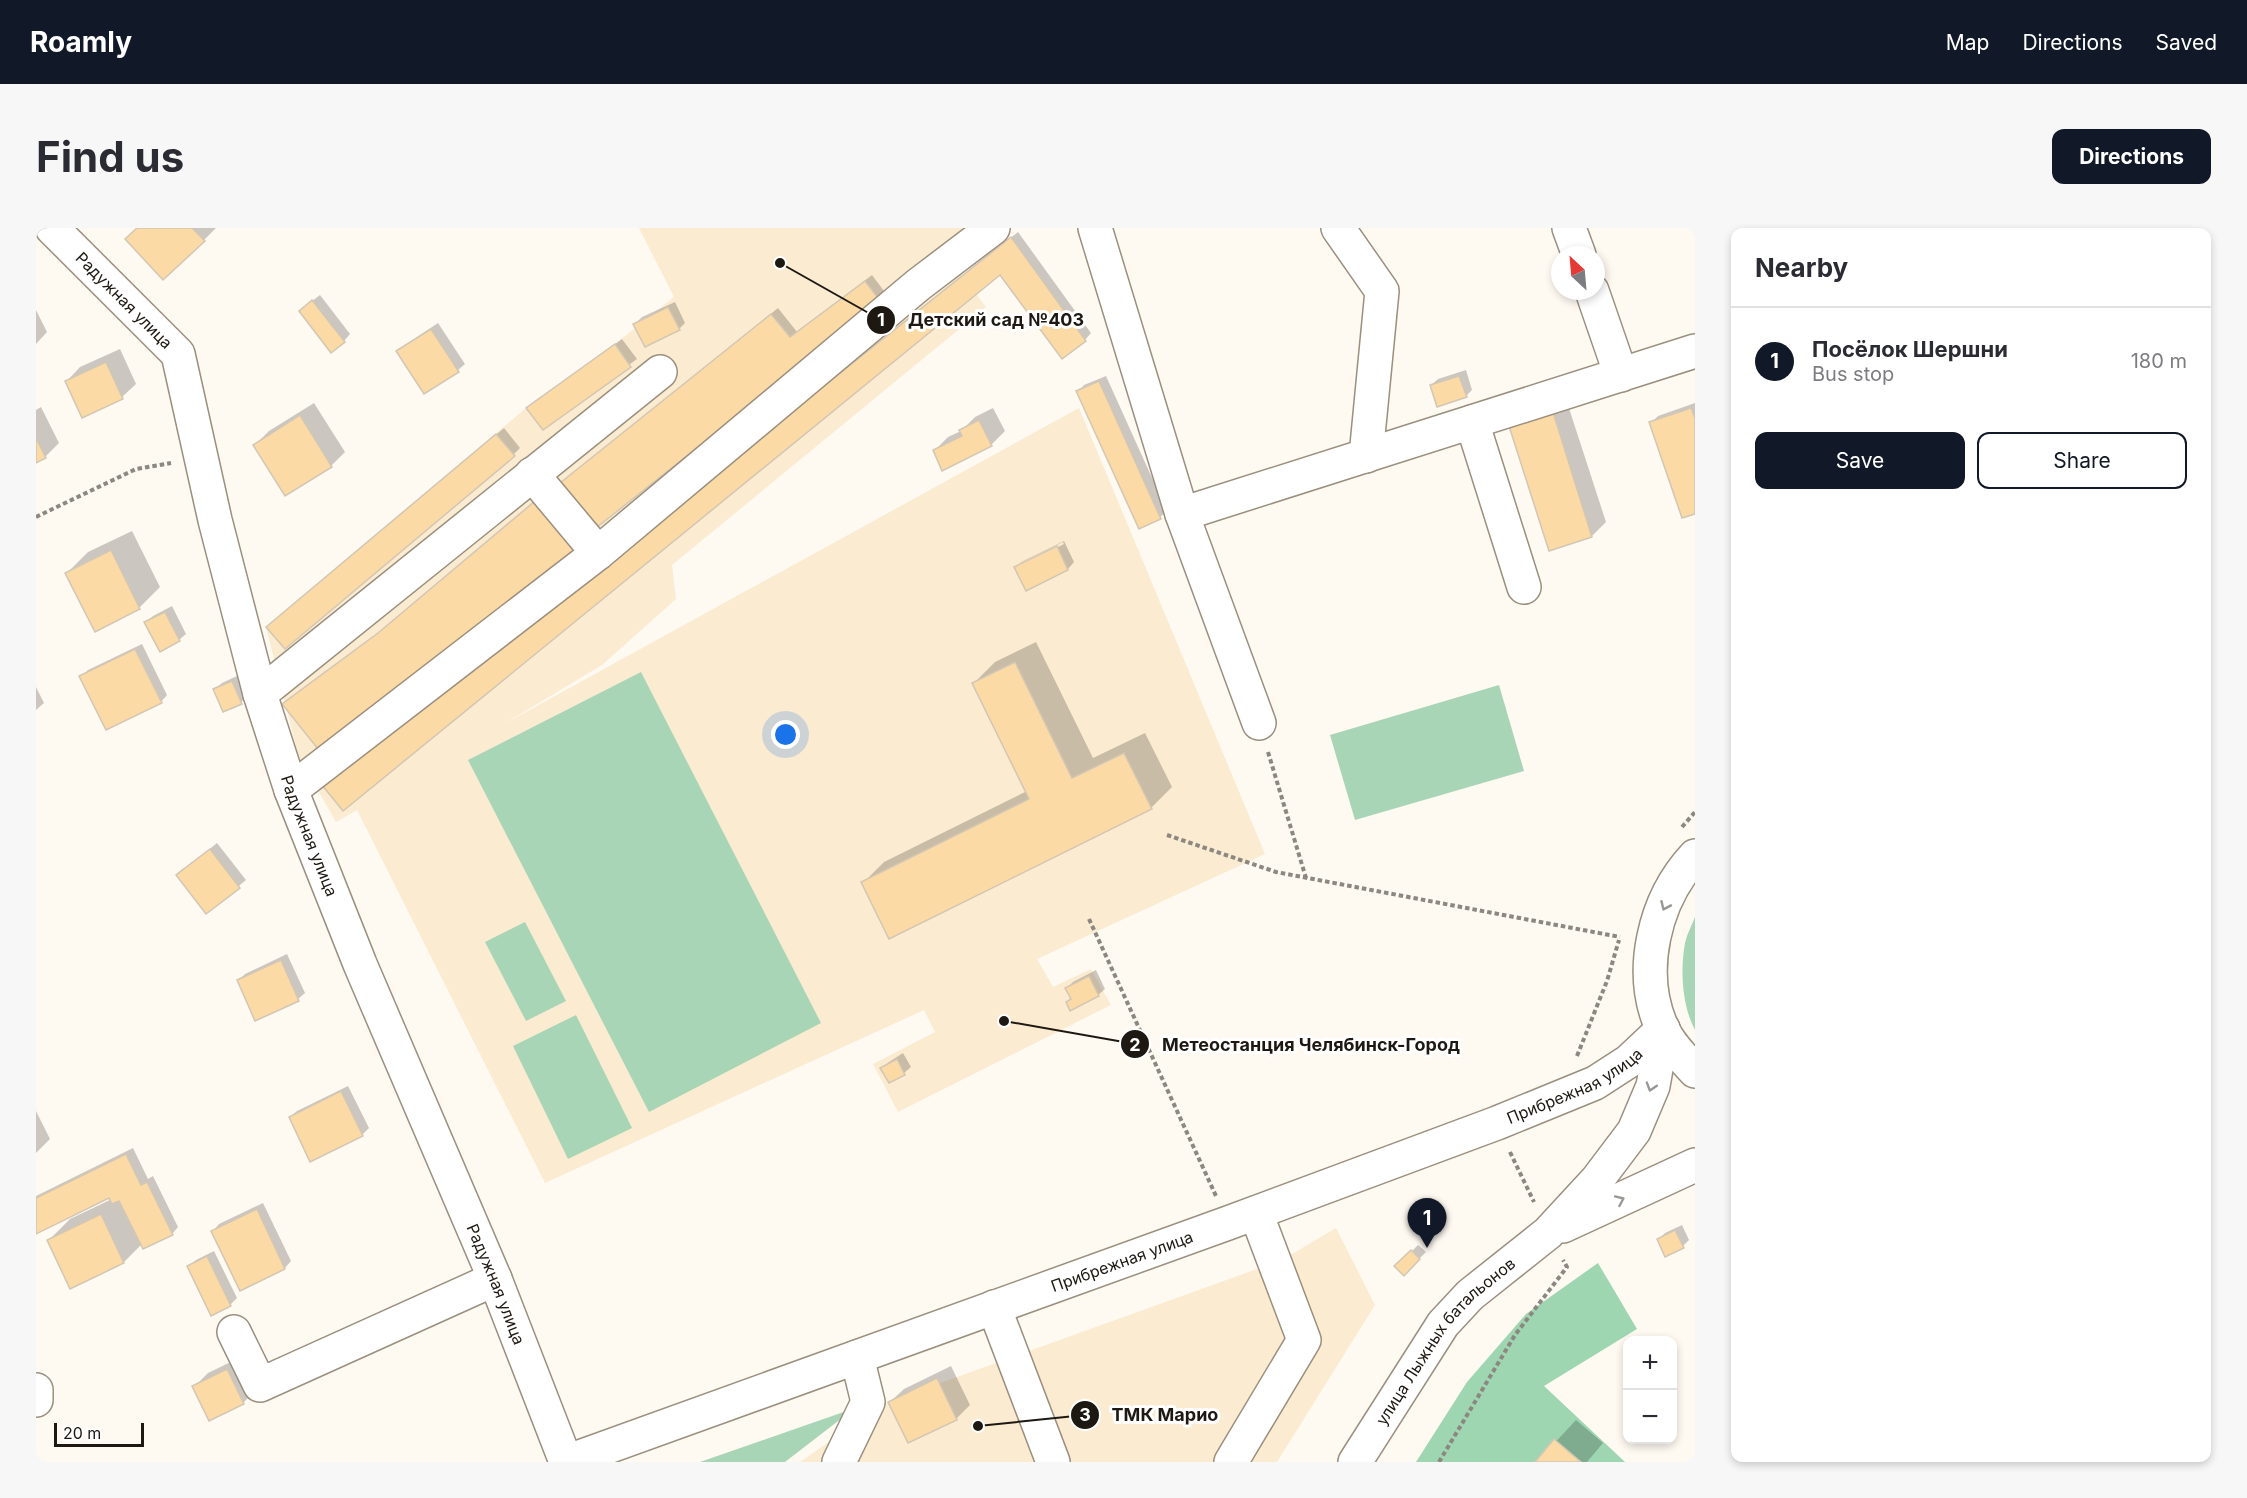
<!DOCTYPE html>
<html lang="en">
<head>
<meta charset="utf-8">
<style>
  :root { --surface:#fff; --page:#f7f7f7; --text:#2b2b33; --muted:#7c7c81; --line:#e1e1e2; --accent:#111827 }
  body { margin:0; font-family:Inter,sans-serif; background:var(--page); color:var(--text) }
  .controls { position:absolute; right:18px; bottom:18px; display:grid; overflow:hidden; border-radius:12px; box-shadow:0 3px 9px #0003 }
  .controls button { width:54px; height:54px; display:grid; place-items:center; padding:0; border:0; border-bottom:2px solid var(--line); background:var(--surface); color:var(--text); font:30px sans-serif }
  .compass { position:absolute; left:1515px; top:18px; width:54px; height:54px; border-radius:50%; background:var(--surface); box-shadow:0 3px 9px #0003; rotate:334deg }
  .scale { position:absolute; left:18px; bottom:15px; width:90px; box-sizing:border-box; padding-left:6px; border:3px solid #1d1912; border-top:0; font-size:16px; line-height:21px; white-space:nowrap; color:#1d1912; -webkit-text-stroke:4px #fff; paint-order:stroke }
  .you { position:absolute; left:750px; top:507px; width:21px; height:21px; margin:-15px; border:4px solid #fff; border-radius:50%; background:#1a73e8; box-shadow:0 0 0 9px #1a73e833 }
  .badge { display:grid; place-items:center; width:39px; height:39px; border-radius:50%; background:var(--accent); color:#fff; font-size:20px; font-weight:700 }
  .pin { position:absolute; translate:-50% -50px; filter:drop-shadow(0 2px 3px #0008) }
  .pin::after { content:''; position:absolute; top:32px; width:21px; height:18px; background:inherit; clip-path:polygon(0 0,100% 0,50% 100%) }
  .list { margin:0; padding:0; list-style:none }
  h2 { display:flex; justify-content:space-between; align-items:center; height:78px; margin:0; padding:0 24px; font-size:26px }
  h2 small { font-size:20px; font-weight:400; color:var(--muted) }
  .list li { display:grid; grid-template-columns:39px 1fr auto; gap:18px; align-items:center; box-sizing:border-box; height:108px; padding:0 24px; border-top:2px solid var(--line) }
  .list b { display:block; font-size:22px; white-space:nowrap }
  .list p { margin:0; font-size:20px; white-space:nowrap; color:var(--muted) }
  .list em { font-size:20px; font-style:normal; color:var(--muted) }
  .actions { display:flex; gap:12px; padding:18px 24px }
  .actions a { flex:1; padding:14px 0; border:2px solid var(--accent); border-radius:12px; text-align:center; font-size:21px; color:var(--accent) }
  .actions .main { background:var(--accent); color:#fff }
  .map { position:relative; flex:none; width:1659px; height:1234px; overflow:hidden; border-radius:12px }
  header { display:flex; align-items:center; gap:36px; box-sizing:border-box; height:84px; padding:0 30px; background:var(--accent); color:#fff }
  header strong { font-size:28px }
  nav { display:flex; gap:33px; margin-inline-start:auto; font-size:21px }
  .intro { display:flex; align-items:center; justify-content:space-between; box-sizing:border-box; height:144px; padding:0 36px }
  h1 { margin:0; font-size:42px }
  .button { padding:15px 27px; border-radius:12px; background:var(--accent); color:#fff; font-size:21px; font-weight:700 }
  main { display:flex; gap:36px; padding:0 36px }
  aside { flex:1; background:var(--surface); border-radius:12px; box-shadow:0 3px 9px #0003 }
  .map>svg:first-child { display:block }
</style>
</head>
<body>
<header>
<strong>Roamly</strong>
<nav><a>Map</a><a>Directions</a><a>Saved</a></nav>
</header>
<div class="intro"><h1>Find us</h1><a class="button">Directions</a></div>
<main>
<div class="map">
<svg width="1659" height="1234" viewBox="0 0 1659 1234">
  <rect width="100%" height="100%" fill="#fef9f1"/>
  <g fill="#fbebd1">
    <path d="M603,0H936L910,27L950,79L636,337L640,371L566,437L468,496L1043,180L1229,626L1001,731L1017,759L1055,741L1075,777L862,884L837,836L899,804L888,782L509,955L321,582L300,594L262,527L230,399L490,180L579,116L638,69Z"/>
    <path d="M1300,1000L1339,1077L1241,1234H764L849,1175L1246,1032Z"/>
  </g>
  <g fill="#a9d5b7">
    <path d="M605,444L785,795L613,884L432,532Z"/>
    <path d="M1463,457L1488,543L1319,592L1294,507Z"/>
    <path d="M1659,689V802C1646,778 1644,742 1649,715C1651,706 1656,697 1659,689Z"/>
    <path d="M489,694L530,773L490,793L449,714Z"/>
    <path d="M540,787L596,900L532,931L477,818Z"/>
    <path d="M819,1180L749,1234H664Z"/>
  </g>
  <path fill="#9fd6b2" d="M1562,1035L1601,1101L1508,1158L1589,1234H1380L1431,1154L1490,1086Z"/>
  <g fill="#0003" fill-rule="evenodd">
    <path d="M102,0H180L168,12Z"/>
    <path d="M982,4L1055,105L1049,112L964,45L294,550Z"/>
    <path d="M836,47L851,67L532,249L742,80L761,104Z"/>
    <path d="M284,67L314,106L308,113L271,77Z"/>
    <path d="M639,74L649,95L643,101L599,96L606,89Z"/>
    <path d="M0,82L11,104L0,116Z"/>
    <path d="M402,95L429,136L422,142L388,164L362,124L369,117Z"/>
    <path d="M586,111L601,131L507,200L492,180Z"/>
    <path d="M84,121L100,156L86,169L47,188L31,153L44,139Z"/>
    <path d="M1430,142L1436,162L1430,168L1395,157L1402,151Z"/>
    <path d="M1070,148L1131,283L1124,289L1103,299L1042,164L1048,157Z"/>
    <path d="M1530,171L1570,294L1556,308L1475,198Z"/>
    <path d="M278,175L309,224L295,238L249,266L219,217L233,203Z"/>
    <path d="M1659,175V285L1615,195L1622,188Z"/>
    <path d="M5,179L23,215L9,229L0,233V182Z"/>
    <path d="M957,180L969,203L955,217L898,223L912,209L925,203L939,189Z"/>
    <path d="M468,200L484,220L478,226L249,419L239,392Z"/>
    <path d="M96,303L124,359L103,380L60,402L31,345L52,324Z"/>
    <path d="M1028,313L1038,334L1032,341L990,361L980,339L987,333ZM1027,314L1028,316L986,337V334Z"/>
    <path d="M544,315L248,476L350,399Z"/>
    <path d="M136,378L150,406L143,412L110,394L117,388Z"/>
    <path d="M1000,414L1057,530L1109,505L1136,559L1115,580L827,655L848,634L991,563L938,455L959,434Z"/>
    <path d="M106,416L131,467L125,474L45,449L52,442Z"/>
    <path d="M203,447L212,468L205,474L188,482L179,461L186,455Z"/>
    <path d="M0,459L8,475L0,482Z"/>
    <path d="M181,615L210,652L171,684L149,641Z"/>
    <path d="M251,726L269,765L262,771L220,791L202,753L209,746Z"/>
    <path d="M1060,742L1069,761L1062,767L1036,770L1031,760L1037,754Z"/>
    <path d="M867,825L875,839L868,845L846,840L853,834Z"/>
    <path d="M312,858L333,900L326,907L254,889L261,883Z"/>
    <path d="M0,883L14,911L0,925Z"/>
    <path d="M97,920L112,951L117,948L142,999L136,1006L106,1016L88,1034L35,1059L13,1012L34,991L76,971L74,968L0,1004V968Z"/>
    <path d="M227,975L255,1033L249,1040L204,1061L177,1003L183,996Z"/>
    <path d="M1646,997L1653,1012L1647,1018L1622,1012L1629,1005Z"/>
    <path d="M1382,1017L1390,1024L1368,1046L1361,1038Z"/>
    <path d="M178,1023L201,1070L194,1077L153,1038L160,1032Z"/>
    <path d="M205,1129L221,1161L207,1175L158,1159L172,1145Z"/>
    <path d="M915,1138L934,1177L920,1191L854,1174L868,1161Z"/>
    <path d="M1540,1192L1567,1215L1551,1234H1501Z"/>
  </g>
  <g fill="#fbdaa5" stroke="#d2c6b4" stroke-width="1.5">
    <path d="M101,0H156L169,13L127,52L89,11Z"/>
    <path d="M975,9L1050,113L1026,131L964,47L307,583L286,557Z"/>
    <path d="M829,53L845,74L560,300L524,255L735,86L754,109Z"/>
    <path d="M276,72L309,114L295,125L263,83Z"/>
    <path d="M632,79L644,102L609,119L597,96Z"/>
    <path d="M395,101L423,144L388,166L360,123Z"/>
    <path d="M579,116L595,139L507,202L490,180Z"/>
    <path d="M70,134L87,171L46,190L29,153Z"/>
    <path d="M1423,148L1431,169L1401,179L1394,157Z"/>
    <path d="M1063,153L1125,291L1103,301L1040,163Z"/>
    <path d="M1655,180L1659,190V286L1646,290L1613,194Z"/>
    <path d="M1517,184L1556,309L1513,323L1473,198Z"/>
    <path d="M264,187L296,239L249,268L217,217Z"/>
    <path d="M943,192L956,218L906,243L897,222L926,208L923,202Z"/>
    <path d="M460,206L479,228L249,421L230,399Z"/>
    <path d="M0,210L10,230L0,235Z"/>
    <path d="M499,273L539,322L282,521L246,476L342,405Z"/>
    <path d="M1021,318L1032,342L990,363L978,339Z"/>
    <path d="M75,322L104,381L59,404L29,345Z"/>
    <path d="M129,384L144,413L124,424L108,394Z"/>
    <path d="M99,421L126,475L70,502L43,448Z"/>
    <path d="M979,434L1036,550L1088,525L1116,581L853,711L825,654L993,571L936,455Z"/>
    <path d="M196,453L206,476L187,484L177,461Z"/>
    <path d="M174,621L204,660L170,686L140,647Z"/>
    <path d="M245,732L263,773L219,793L201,752Z"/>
    <path d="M1053,748L1063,768L1034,783L1030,774L1035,771L1029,760Z"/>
    <path d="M861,831L869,847L853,855L844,840Z"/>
    <path d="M305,863L327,908L274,934L253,889Z"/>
    <path d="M90,926L105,957L111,954L137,1007L107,1021L83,973L76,976L73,970L0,1006V970Z"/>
    <path d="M221,981L249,1041L204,1063L175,1003Z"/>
    <path d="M65,986L88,1035L34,1061L11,1012Z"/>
    <path d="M1639,1002L1648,1020L1629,1029L1621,1011Z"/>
    <path d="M1375,1022L1384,1031L1368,1048L1358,1038Z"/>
    <path d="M171,1028L195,1078L175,1088L151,1038Z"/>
    <path d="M191,1141L208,1176L173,1193L156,1158Z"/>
    <path d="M901,1150L921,1192L872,1215L852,1174Z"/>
    <path d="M1518,1211L1545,1234H1499Z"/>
  </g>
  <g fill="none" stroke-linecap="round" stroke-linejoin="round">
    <g stroke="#9b8f7e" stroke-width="36">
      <g id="minor">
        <path id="s1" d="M16,0L142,126L179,292L224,466L255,562L324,736L459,1051L530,1234"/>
        <path d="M1059,0L1146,286L1223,495"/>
        <path d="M1302,0L1346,63L1330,228"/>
        <path d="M1533,0L1543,27"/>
        <path d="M1556,63L1585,147"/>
        <path d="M1436,194L1488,359"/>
        <path d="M496,246L562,325"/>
        <path d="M1146,286L1659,123"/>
        <path d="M224,466L624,144"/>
        <path d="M255,562L562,325L882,57L957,0"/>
        <path d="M958,1079L1017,1234"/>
        <path d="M198,1104L224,1157L459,1051"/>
        <path d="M0,1162V1172"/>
        <path id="s2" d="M530,1234L1192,995L1461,895L1559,855L1593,833L1627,801"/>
        <path d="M803,1234L832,1174L821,1129"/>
        <path d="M1195,1234L1268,1112L1220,985"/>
      </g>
    </g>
    <g stroke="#9b8f7e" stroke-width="36">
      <g id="major">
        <path d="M1659,628C1618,672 1601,744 1626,800C1633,816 1647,830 1659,843"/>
        <path d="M1527,998L1659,937"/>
        <path id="s3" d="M1319,1234L1407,1096L1434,1067L1512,1005L1561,952L1598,903L1617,858L1627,801"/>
      </g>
    </g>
    <g stroke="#8c8780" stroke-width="4" stroke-dasharray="4.5 3" stroke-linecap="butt">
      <path d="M0,289L100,241L135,235"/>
      <path d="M1232,524L1270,650"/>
      <path d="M1646,599L1659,584"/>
      <path d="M1131,607L1240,644L1584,709"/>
      <path d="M1053,691L1180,968"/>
      <path d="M1541,828L1571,753L1583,712"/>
      <path d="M1474,924L1498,974"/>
      <path d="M1403,1234L1479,1107L1531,1039L1527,1032"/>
    </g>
    <use href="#minor" stroke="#fff" stroke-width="33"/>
    <use href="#major" stroke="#fff" stroke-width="33"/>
  </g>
  <defs><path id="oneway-chevron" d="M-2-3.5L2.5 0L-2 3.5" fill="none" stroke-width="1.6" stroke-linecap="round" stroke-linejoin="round" transform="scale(1.5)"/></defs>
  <g stroke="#999894">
    <use href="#oneway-chevron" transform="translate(1629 678) rotate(114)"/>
    <use href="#oneway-chevron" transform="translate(1615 859) rotate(107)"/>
    <use href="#oneway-chevron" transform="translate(1584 972) rotate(-24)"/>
  </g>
  <g text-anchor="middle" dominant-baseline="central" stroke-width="6" stroke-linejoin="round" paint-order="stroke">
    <g font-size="16" fill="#1d1912" stroke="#fff">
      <text stroke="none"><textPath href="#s1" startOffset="102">Радужная улица</textPath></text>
      <text stroke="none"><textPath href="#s1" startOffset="678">Радужная улица</textPath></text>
      <text stroke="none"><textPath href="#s2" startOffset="1077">Прибрежная улица</textPath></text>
      <text stroke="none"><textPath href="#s2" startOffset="591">Прибрежная улица</textPath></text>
      <text stroke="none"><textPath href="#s1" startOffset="1164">Радужная улица</textPath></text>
      <text stroke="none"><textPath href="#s3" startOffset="152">улица Лыжных батальонов</textPath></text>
    </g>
  </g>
  <path fill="none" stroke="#1d1912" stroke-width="2" d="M744 35L845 92M968 793L1099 816M942 1198L1049 1187"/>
  <g fill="#1d1912" stroke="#fff" stroke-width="2">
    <circle cx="744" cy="35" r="6"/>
    <circle cx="968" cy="793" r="6"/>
    <circle cx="942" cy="1198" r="6"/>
    <circle cx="845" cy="92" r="15"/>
    <circle cx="1099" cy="816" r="15"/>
    <circle cx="1049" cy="1187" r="15"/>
  </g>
  <g font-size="18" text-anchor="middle" font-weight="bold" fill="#fff">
    <text x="845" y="98">1</text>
    <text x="1099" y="823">2</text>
    <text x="1049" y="1193">3</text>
  </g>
  <g font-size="18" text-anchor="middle" font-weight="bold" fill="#1d1912" stroke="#fff" stroke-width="6" stroke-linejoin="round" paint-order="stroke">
    <text x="960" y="98">Детский сад №403</text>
    <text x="1275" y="823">Метеостанция Челябинск-Город</text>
    <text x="1129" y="1193">ТМК Марио</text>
  </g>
</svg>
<div class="controls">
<button>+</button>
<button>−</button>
</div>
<svg class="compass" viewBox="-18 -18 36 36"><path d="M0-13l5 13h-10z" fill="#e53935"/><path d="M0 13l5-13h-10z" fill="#7c7c81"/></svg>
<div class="scale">20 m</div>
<div class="you"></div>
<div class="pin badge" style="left:1391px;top:1020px">1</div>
</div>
<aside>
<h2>Nearby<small></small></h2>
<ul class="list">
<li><span class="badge">1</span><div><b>Посёлок Шершни</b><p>Bus stop</p></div><em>180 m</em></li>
</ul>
<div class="actions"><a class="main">Save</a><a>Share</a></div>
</aside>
</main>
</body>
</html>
